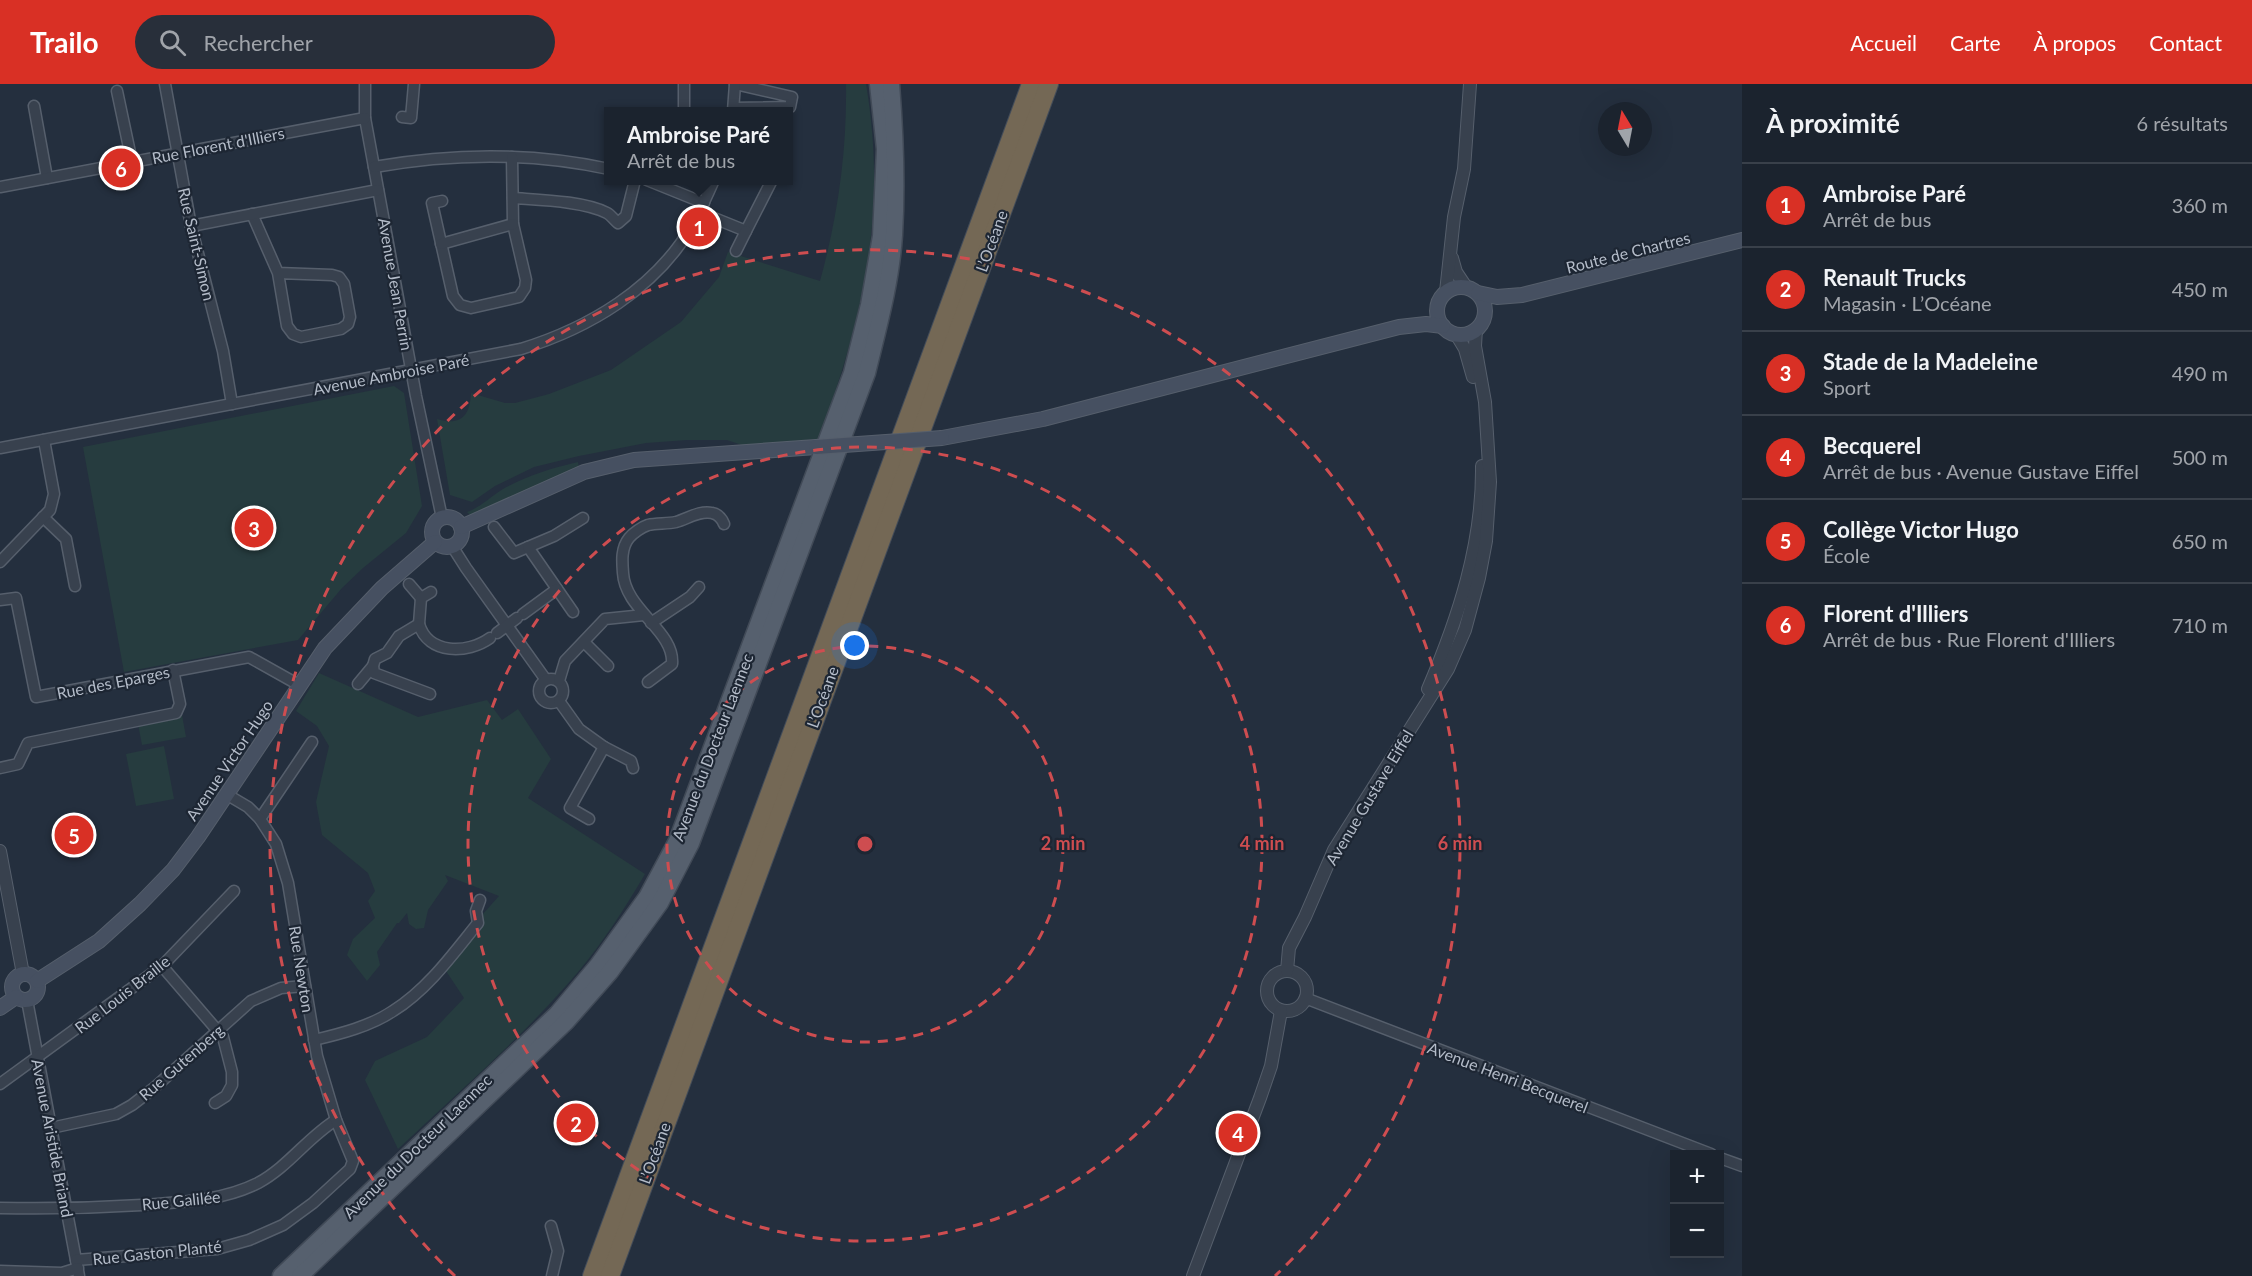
<!DOCTYPE html>
<html lang="fr">
<head>
<meta charset="utf-8">
<style>
  :root { --surface:#1b232e; --page:#282f3a; --text:#f1f3f6; --muted:#a0a4aa; --line:#39404a; --accent:#d93025 }
  body { margin:0; font-family:Lato,sans-serif; background:var(--page); color:var(--text) }
  .controls { position:absolute; right:18px; bottom:18px; display:grid; overflow:hidden; border-radius:0px; box-shadow:0 6px 24px #0002 }
  .controls button { width:54px; height:54px; display:grid; place-items:center; padding:0; border:0; border-bottom:2px solid var(--line); background:var(--surface); color:var(--text); font:30px sans-serif }
  .compass { position:absolute; left:1598px; top:18px; width:54px; height:54px; border-radius:50%; background:var(--surface); box-shadow:0 6px 24px #0002; rotate:350deg }
  .you { position:absolute; left:855px; top:562px; width:21px; height:21px; margin:-15px; border:4px solid #fff; border-radius:50%; background:#1a73e8; box-shadow:0 0 0 9px #1a73e833 }
  .badge { display:grid; place-items:center; width:39px; height:39px; border-radius:50%; background:var(--accent); color:#fff; font-size:20px; font-weight:700 }
  .pin { position:absolute; translate:-50% -50%; border:3px solid #fff; box-shadow:0 2px 6px #0006 }
  .popup { position:absolute; left:604px; top:23px; width:189px; height:78px; box-sizing:border-box; display:grid; place-content:center; border-radius:0px; background:var(--surface); filter:drop-shadow(0 2px 4px #0005); font-size:20px; white-space:nowrap; color:var(--muted) }
  .popup b { font-size:22px; color:var(--text) }
  .popup::after { content:''; position:absolute; left:50%; top:100%; margin-left:-12px; border:12px solid transparent; border-top-color:var(--surface) }
  .list { margin:0; padding:0; list-style:none }
  h2 { display:flex; justify-content:space-between; align-items:center; height:78px; margin:0; padding:0 24px; font-size:26px }
  h2 small { font-size:20px; font-weight:400; color:var(--muted) }
  .list li { display:grid; grid-template-columns:39px 1fr auto; gap:18px; align-items:center; box-sizing:border-box; height:84px; padding:0 24px; border-top:2px solid var(--line) }
  .list b { display:block; font-size:22px; white-space:nowrap }
  .list p { margin:0; font-size:20px; white-space:nowrap; color:var(--muted) }
  .list em { font-size:20px; font-style:normal; color:var(--muted) }
  .icon { flex:none; width:33px; height:33px; fill:none; stroke:currentColor; stroke-width:2; stroke-linecap:round; stroke-linejoin:round }
  .map { position:relative; flex:none; width:1742px; height:1192px; overflow:hidden }
  header { display:flex; align-items:center; gap:36px; box-sizing:border-box; height:84px; padding:0 30px; background:var(--accent); color:#fff }
  header strong { font-size:28px }
  nav { display:flex; gap:33px; margin-inline-start:auto; font-size:21px }
  .search { width:420px; height:54px; background:var(--page); display:flex; align-items:center; gap:15px; box-sizing:border-box; padding:0 21px; border-radius:33px; color:var(--muted); font-size:22px }
  main { display:flex }
  aside { flex:1; background:var(--surface) }
  .map>svg:first-child { display:block }
</style>
</head>
<body>
<header>
<strong>Trailo</strong>
<div class="search"><svg class="icon" aria-label="search" viewBox="0 0 24 24"><circle cx="10" cy="10" r="6"/><path d="M15 15l6 6"/></svg>Rechercher</div>
<nav><a>Accueil</a><a>Carte</a><a>À propos</a><a>Contact</a></nav>
</header>
<main>
<div class="map">
<svg width="1742" height="1192" viewBox="0 0 1742 1192">
  <rect width="100%" height="100%" fill="#242f3e"/>
  <g fill="#263c3f">
    <path d="M846,0H866C888,130 863,233 819,355L742,361L727,356H687L646,359L579,372L534,383L495,402L472,418L450,411L437,335C460,342 470,333 471,309L505,319H515L549,310L611,286L681,238L719,193L728,168L820,197C838,132 847,67 846,0Z"/>
    <path d="M394,302L404,309L422,422L406,449L363,484L342,504L298,556L124,588L83,363Z"/>
    <path d="M578,378L579,385L483,427L470,431L467,428C481,423 490,413 503,405C526,392 552,384 578,378Z"/>
    <path d="M319,589L418,633L487,616L502,636L518,625L551,675L528,714L645,790C625,824 604,857 578,888C524,952 459,1007 398,1065L365,996L375,977L427,953L464,914L440,878L499,812L445,791L448,797L428,826L424,844L416,845L409,840L407,829L399,839H397L377,868L380,881L367,897L347,871L353,855L375,834L368,817L375,807L368,789L322,751L316,718L329,662L317,642L296,627Z"/>
    <path d="M182,631L186,653L142,661L138,640Z"/>
    <path d="M164,662L174,715L136,722L126,670Z"/>
  </g>
  <g fill="none" stroke-linecap="round" stroke-linejoin="round">
    <g stroke="#565f6c" stroke-width="13">
      <g id="minor">
        <path d="M165,0L191,142L223,267L232,320"/>
        <path d="M365,0V34L416,312L442,434"/>
        <path d="M684,0V27"/>
        <path d="M117,7L132,78"/>
        <path d="M34,22L47,94"/>
        <path d="M734,24L790,23L792,13L735,0"/>
        <path d="M733,27L735,0"/>
        <path d="M402,33L411,34L414,0"/>
        <path d="M374,83C453,69 531,68 609,85"/>
        <path d="M647,96L704,119"/>
        <path d="M0,103L365,34"/>
        <path d="M513,114C539,116 584,117 607,129C611,131 614,136 618,139L626,132L635,96"/>
        <path d="M442,117L432,119L453,212L460,221L471,224L519,213L525,204L526,196L513,140L512,73"/>
        <path d="M699,128L746,147L771,98L767,96"/>
        <path d="M252,130L278,189L287,242L293,250L301,253L341,245L348,240L350,233L344,200L339,193L332,191L278,189"/>
        <path d="M191,142L378,106"/>
        <path d="M441,160L513,140"/>
        <path d="M736,167L746,147"/>
        <path d="M0,364L521,265C589,244 655,205 692,142C700,127 707,112 714,96"/>
        <path d="M43,433L66,455L75,502"/>
        <path d="M494,443L514,469L528,463"/>
        <path d="M452,462L466,484L546,596"/>
        <path d="M0,478L50,426L54,410L44,356"/>
        <path d="M409,500L421,514"/>
        <path d="M0,516L16,514L36,613L249,573L299,601"/>
        <path d="M573,528L528,463L554,452L583,434"/>
        <path d="M523,530L557,505"/>
        <path d="M651,539L690,513L699,503"/>
        <path d="M419,540L421,514L431,508"/>
        <path d="M497,549L517,534"/>
        <path d="M584,558L608,582"/>
        <circle cx="551" cy="607" r="12"/>
        <path d="M559,597L565,577L605,535L644,531"/>
        <path d="M648,598L672,580C675,547 625,526 623,489C622,477 621,464 629,454C633,449 642,443 648,441C657,439 667,440 676,438C687,435 700,426 712,429C718,430 722,435 724,440"/>
        <path d="M358,600L373,582"/>
        <path d="M430,610L374,589L373,582L375,575L387,569L399,552L419,540C428,571 468,570 490,554"/>
        <path d="M559,617L579,645L604,663L631,677L633,684"/>
        <path d="M0,684L18,680L28,659L176,629L180,620L173,586"/>
        <path d="M260,735L312,658"/>
        <path d="M589,735L570,724L604,663"/>
        <path d="M162,882L223,953L232,988V1001L226,1012L215,1019"/>
        <path d="M1305,914L1711,1070"/>
        <path d="M27,916L79,1192"/>
        <path d="M314,956C340,950 371,942 393,927C427,906 453,870 478,839L476,827L480,816"/>
        <path d="M0,1000L162,882L234,807"/>
        <path d="M51,1044L116,1030L132,1021L154,1004L251,917L281,904L305,902"/>
        <path d="M1720,1074L1742,1082"/>
        <path d="M0,1124C48,1125 94,1124 142,1121C182,1118 222,1117 258,1099C288,1083 308,1053 336,1036"/>
        <path d="M551,1142L558,1167L552,1192"/>
        <path d="M76,1176L217,1165L249,1156L283,1141L313,1119L350,1085L353,1077L336,1036L317,972L288,799L276,760L260,735L248,723L226,710"/>
        <path d="M0,1187L62,1189L78,1184"/>
      </g>
    </g>
    <g stroke="#565f6c" stroke-width="14">
      <g id="tertiary">
        <path d="M1452,174L1456,188L1466,203"/>
        <path d="M1446,208L1454,133L1464,85L1470,0"/>
        <path d="M1456,250L1465,265L1473,293"/>
        <path d="M1428,605C1458,535 1483,460 1482,382"/>
        <path d="M0,767L23,890"/>
        <circle cx="1287" cy="907" r="20"/>
        <path d="M1287,887L1289,864L1305,833L1334,766L1448,585L1465,546L1479,494L1486,457L1490,398L1485,318L1475,262L1476,245"/>
        <path d="M1193,1192L1260,1014L1271,982L1281,927"/>
      </g>
    </g>
    <g stroke="#565f6c" stroke-width="16">
      <g id="secondary">
        <circle cx="1461" cy="227" r="24"/>
        <path d="M1478,209L1497,213L1522,211L1742,156"/>
        <path d="M942,354L1043,335L1399,243L1426,240L1443,242"/>
        <circle cx="447" cy="448" r="15"/>
        <path d="M461,443L584,388L634,376L816,363"/>
        <circle cx="25" cy="903" r="13"/>
        <path d="M37,897L99,857L140,820L173,786L198,753L325,564L382,504L435,458"/>
        <path d="M0,924L16,913"/>
      </g>
    </g>
    <g stroke="#414a57" stroke-width="19">
      <g id="primary">
        <path d="M281,1192L557,930L598,881L647,813L677,757L852,289L869,221L881,152L885,65L878,0"/>
        <path d="M300,1192L566,938L610,888L660,819L691,759L867,289C878,244 891,198 894,151C897,100 895,50 891,0"/>
      </g>
    </g>
    <g stroke="#434c59" stroke-width="20">
      <g id="motorway">
        <path d="M592,1192L1031,0"/>
        <path d="M610,1192L1049,0"/>
      </g>
    </g>
    <use href="#minor" stroke="#38414e" stroke-width="10"/>
    <use href="#tertiary" stroke="#38414e" stroke-width="12"/>
    <use href="#secondary" stroke="#465061" stroke-width="14"/>
    <use href="#primary" stroke="#56606e" stroke-width="16"/>
    <use href="#motorway" stroke="#746855" stroke-width="18"/>
    <g stroke="#565f6c" stroke-width="16" stroke-linecap="butt">
      <path id="secondary-bridge" d="M816,363L942,354"/>
    </g>
    <use href="#secondary-bridge" stroke="#465061" stroke-width="14"/>
  </g>
  <g fill="none" stroke="#ce4d50" stroke-width="3" stroke-dasharray="10 8">
    <circle cx="865" cy="760" r="198"/>
    <circle cx="865" cy="760" r="397"/>
    <path d="M455 1192A595 595 0 1 1 1275 1192"/>
  </g>
  <g text-anchor="middle" dominant-baseline="central" stroke-width="4.5" stroke-linejoin="round" paint-order="stroke">
    <g font-size="16" fill="#b4bcc9" stroke="#1d2633">
      <text transform="translate(218 61) rotate(-11)">Rue Florent d'Illiers</text>
      <text transform="translate(991 157) rotate(-70)">L’Océane</text>
      <text transform="translate(197 160) rotate(77)">Rue Saint-Simon</text>
      <text transform="translate(1628 168) rotate(-14)">Route de Chartres</text>
      <text transform="translate(396 200) rotate(80)">Avenue Jean Perrin</text>
      <text transform="translate(391 290) rotate(-11)">Avenue Ambroise Paré</text>
      <text transform="translate(113 598) rotate(-11)">Rue des Eparges</text>
      <text transform="translate(822 613) rotate(-70)">L’Océane</text>
      <text transform="translate(712 663) rotate(-69)">Avenue du Docteur Laennec</text>
      <text transform="translate(229 676) rotate(-56)">Avenue Victor Hugo</text>
      <text transform="translate(1369 713) rotate(-59)">Avenue Gustave Eiffel</text>
      <text transform="translate(302 885) rotate(81)">Rue Newton</text>
      <text transform="translate(122 910) rotate(-38)">Rue Louis Braille</text>
      <text transform="translate(181 978) rotate(-41)">Rue Gutenberg</text>
      <text transform="translate(1508 993) rotate(21)">Avenue Henri Becquerel</text>
      <text transform="translate(53 1054) rotate(79)">Avenue Aristide Briand</text>
      <text transform="translate(417 1062) rotate(-44)">Avenue du Docteur Laennec</text>
      <text transform="translate(654 1069) rotate(-70)">L’Océane</text>
      <text transform="translate(181 1116) rotate(-6)">Rue Galilée</text>
      <text transform="translate(157 1168) rotate(-6)">Rue Gaston Planté</text>
    </g>
  </g>
  <circle cx="865" cy="760" r="9" fill="#ce4d50" stroke="#1d2633" stroke-width="3"/>
  <g font-size="18" text-anchor="middle" font-weight="bold" fill="#ce4d50" stroke="#1d2633" stroke-width="4.5" stroke-linejoin="round" paint-order="stroke">
    <text x="1063" y="766">2 min</text>
    <text x="1262" y="766">4 min</text>
    <text x="1460" y="766">6 min</text>
  </g>
</svg>
<div class="controls">
<button>+</button>
<button>−</button>
</div>
<svg class="compass" viewBox="-18 -18 36 36"><path d="M0-13l5 13h-10z" fill="#e53935"/><path d="M0 13l5-13h-10z" fill="#a0a4aa"/></svg>
<div class="you"></div>
<div class="pin badge" style="left:699px;top:143px">1</div>
<div class="popup"><b>Ambroise Paré</b>Arrêt de bus</div>
<div class="pin badge" style="left:576px;top:1039px">2</div>
<div class="pin badge" style="left:254px;top:444px">3</div>
<div class="pin badge" style="left:1238px;top:1049px">4</div>
<div class="pin badge" style="left:74px;top:751px">5</div>
<div class="pin badge" style="left:121px;top:84px">6</div>
</div>
<aside>
<h2>À proximité<small>6 résultats</small></h2>
<ul class="list">
<li><span class="badge">1</span><div><b>Ambroise Paré</b><p>Arrêt de bus</p></div><em>360 m</em></li>
<li><span class="badge">2</span><div><b>Renault Trucks</b><p>Magasin · L’Océane</p></div><em>450 m</em></li>
<li><span class="badge">3</span><div><b>Stade de la Madeleine</b><p>Sport</p></div><em>490 m</em></li>
<li><span class="badge">4</span><div><b>Becquerel</b><p>Arrêt de bus · Avenue Gustave Eiffel</p></div><em>500 m</em></li>
<li><span class="badge">5</span><div><b>Collège Victor Hugo</b><p>École</p></div><em>650 m</em></li>
<li><span class="badge">6</span><div><b>Florent d'Illiers</b><p>Arrêt de bus · Rue Florent d'Illiers</p></div><em>710 m</em></li>
</ul>
</aside>
</main>
</body>
</html>
